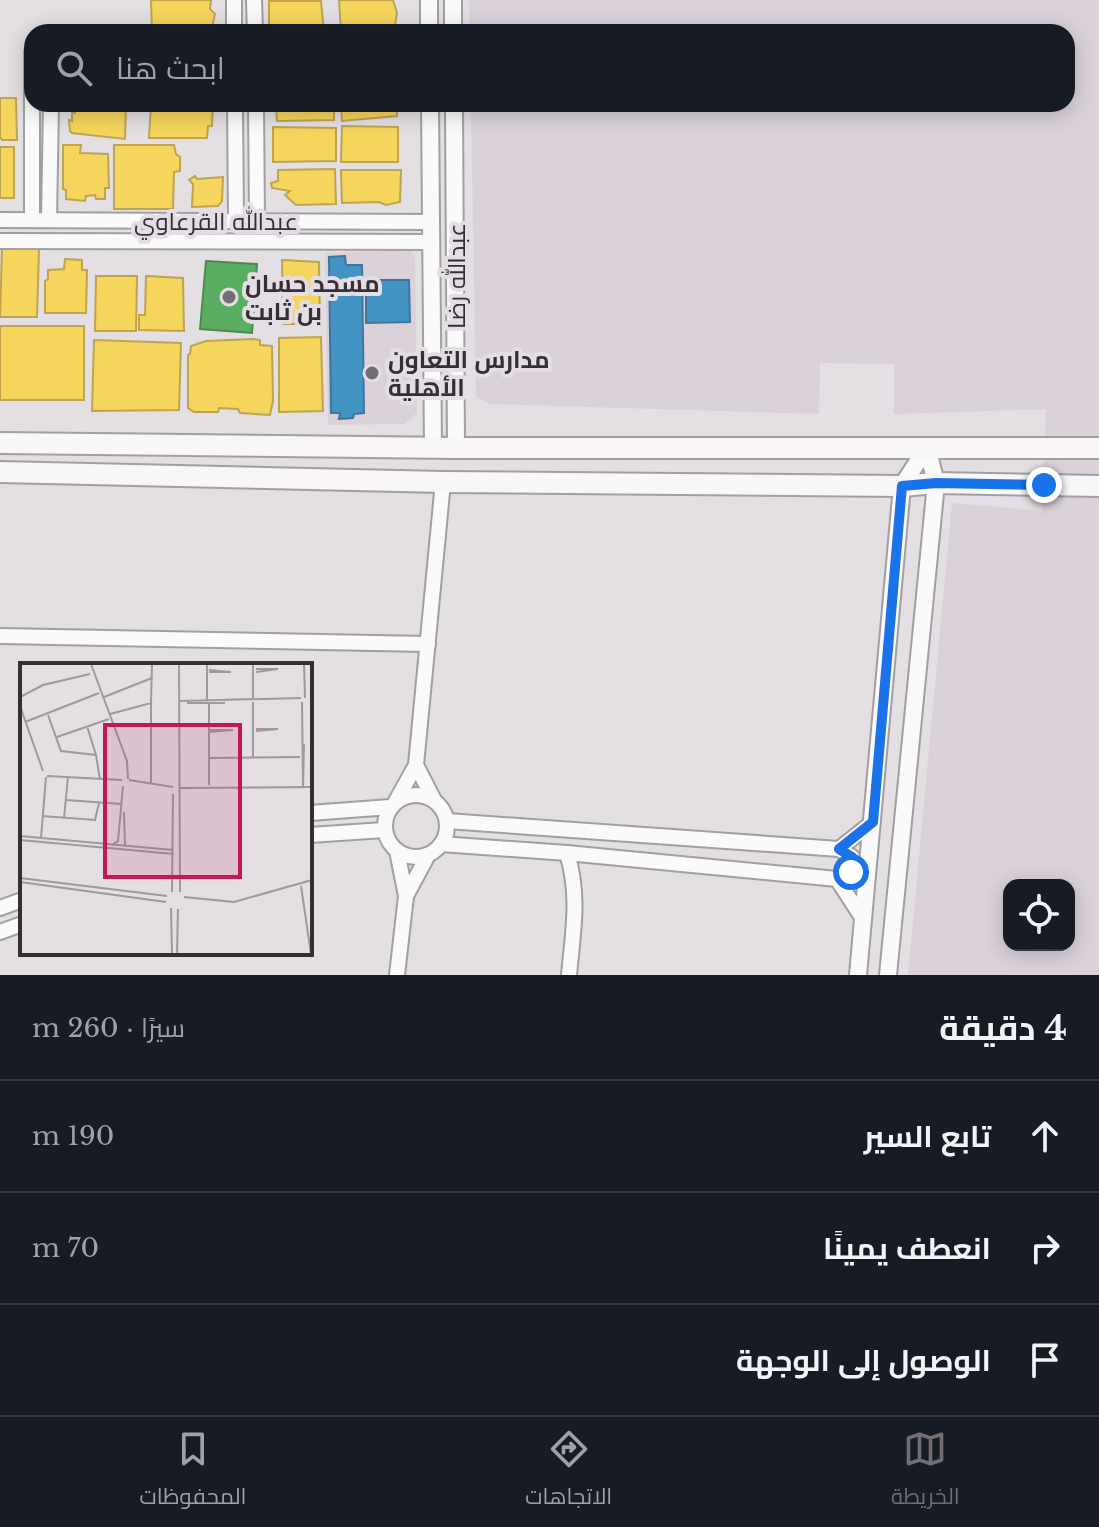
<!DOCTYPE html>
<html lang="ar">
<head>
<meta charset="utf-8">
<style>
  :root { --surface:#171b24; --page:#242831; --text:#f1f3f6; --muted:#9ea1a6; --line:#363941; --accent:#716d71 }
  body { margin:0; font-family:"Libre Baskerville",Cairo,serif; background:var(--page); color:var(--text); direction:rtl }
  .controls { position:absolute; right:24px; bottom:24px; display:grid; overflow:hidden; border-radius:16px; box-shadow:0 4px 20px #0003 }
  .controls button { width:72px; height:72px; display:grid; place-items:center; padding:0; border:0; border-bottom:2px solid var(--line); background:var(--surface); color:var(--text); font:40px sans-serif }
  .stop { position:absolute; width:24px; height:24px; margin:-18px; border:6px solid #1a73e8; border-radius:50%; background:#fff }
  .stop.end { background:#1a73e8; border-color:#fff; box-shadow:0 2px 8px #0008 }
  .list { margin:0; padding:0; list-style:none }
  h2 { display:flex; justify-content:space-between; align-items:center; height:104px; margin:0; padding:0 32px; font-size:34px }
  h2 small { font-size:26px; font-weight:400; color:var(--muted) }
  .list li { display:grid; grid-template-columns:52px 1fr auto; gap:24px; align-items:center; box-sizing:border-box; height:112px; padding:0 32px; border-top:2px solid var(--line) }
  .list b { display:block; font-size:30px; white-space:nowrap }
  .list em { font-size:26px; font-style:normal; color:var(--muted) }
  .icon { flex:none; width:44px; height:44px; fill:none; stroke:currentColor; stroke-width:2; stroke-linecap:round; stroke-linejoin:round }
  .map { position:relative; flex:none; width:1099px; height:975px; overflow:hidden; direction:ltr }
  .search { position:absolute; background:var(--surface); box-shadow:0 4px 20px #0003; left:24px; right:24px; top:24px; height:88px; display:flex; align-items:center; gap:20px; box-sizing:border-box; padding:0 28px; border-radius:24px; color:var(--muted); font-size:30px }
  .sheet { height:440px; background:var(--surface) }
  nav { display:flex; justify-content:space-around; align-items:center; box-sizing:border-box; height:112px; border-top:2px solid var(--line); background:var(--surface); font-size:22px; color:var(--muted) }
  nav a { display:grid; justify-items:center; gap:4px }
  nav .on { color:var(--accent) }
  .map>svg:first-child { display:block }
</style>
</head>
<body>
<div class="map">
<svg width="1099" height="975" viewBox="0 0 1099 975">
  <rect width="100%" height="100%" fill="#e3dfe3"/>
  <g fill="#dad1da" fill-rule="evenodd">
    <path d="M469,0H1099V975H908L952,503L1042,511L1046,409L894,414V364L820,363L819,414L489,404L476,396L471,104H1067V32H470ZM1009,885H1069V945H1009Z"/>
    <path d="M410,250L415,258L417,413L404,424L328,425L325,253Z"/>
  </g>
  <g fill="#f6d55c" stroke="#bca450" stroke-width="2">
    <path d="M151,0H211L210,9L215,14L211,32H152Z"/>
    <path d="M339,0H393L397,13L394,31L341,32Z"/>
    <path d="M269,1H321L324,32H269Z"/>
    <path d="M0,98H16L17,140H2L0,137Z"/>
    <path d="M75,104H126L125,139L72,133L70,131L69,120L72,121V113H75Z"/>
    <path d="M151,104H213L212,126H208L207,138H149Z"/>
    <path d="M276,104H334V120L277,121Z"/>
    <path d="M341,104H401L397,106V116L342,121Z"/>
    <path d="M342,126L398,127V162H341Z"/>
    <path d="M273,127L336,128V161L273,162Z"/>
    <path d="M63,145H81L80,153L108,154L109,188H105V199H96L95,195L86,196L85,201L66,199V190L63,189Z"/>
    <path d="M114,145H174L176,154L180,157V171L174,172L173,209H114Z"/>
    <rect x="0" y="147" width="14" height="51"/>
    <path d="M335,169L336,204L296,205L285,195L290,191L272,188L271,183L278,181V170Z"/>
    <path d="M341,170H401L400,202L386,205L379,202L342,203Z"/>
    <path d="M195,176L197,179L223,177L222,201L218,206L192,207L193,184L189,180Z"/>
    <path d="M2,248L39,249L37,317H0Z"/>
    <path d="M65,259L82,260V270H87L86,313H45V281L48,279V270L64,269Z"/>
    <path d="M282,260L319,262L320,324H283Z"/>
    <path d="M96,276H137L136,331H95Z"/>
    <path d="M146,276L183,278L184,331L139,330V315H145Z"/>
    <rect x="0" y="326" width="84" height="74"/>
    <path d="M321,337L323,411L279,412V338Z"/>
    <path d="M253,339L260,340V345L272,346L273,401L270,415L240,413L238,409L219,408L218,412H194L188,408V355L190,354L191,346L206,341Z"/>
    <path d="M94,340L181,343L179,410L92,411Z"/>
  </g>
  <g fill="#4393c3" stroke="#3e7598" stroke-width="2">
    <path d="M345,256L346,265H362L364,413L354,414L353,418L339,419L340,413H331L329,257Z"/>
    <path d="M366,280H409L410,322L366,323Z"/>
  </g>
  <path fill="#5aae61" stroke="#4e8853" stroke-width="2" d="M206,261L257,264L252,333L200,329Z"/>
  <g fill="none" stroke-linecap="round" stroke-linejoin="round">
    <g stroke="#a29fa2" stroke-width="18">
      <g id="minor">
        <path d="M234,0V32"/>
        <path d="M254,0L255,32"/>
        <path d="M235,104L236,222"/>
        <path d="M256,104L257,222"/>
        <path d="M0,220L432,222"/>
        <path d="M32,220V52"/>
        <path d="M49,220L51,104"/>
        <path d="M0,241L431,242"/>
        <path d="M0,636L428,644"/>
        <path d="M416,765L434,800"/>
        <circle cx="416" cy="826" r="31"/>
        <path d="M396,801L416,765L443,482"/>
        <path d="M310,813L390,807"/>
        <path d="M447,821L839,849L852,857L851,872L837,879"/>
        <path d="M310,835L384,830"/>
        <path d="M441,844L567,853L837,879L863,919"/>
        <path d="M839,849L873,822"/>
        <path d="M397,851L406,896L397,975"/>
        <path d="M567,853C580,896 573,931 569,975"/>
        <path d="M406,896L428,855"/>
        <path d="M0,908L22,900"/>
        <path d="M0,932L22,924"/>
      </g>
    </g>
    <g stroke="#a29fa2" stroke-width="20">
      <g id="tertiary">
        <path d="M429,0V32"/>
        <path d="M453,0V32"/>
        <path d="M430,104L433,447"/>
        <path d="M454,104L456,448"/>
        <path d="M858,975L902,486L927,447L936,483L888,975"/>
      </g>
    </g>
    <g stroke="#a29fa2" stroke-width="24">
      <g id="secondary">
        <path d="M0,443L456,448H1099"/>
        <path d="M0,472L443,482L902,486L936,483L1099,486"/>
      </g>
    </g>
    <use href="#minor" stroke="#fbfafb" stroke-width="14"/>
    <use href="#tertiary" stroke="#fbfafb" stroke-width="16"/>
    <use href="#secondary" stroke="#f8f6f7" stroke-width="20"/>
  </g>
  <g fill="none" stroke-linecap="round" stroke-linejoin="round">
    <path stroke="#1a73e8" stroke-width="10" d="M851,872L852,857L839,849L873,822L902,486L936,483L1044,485"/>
  </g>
  <g fill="#716d71" stroke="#e5dde5" stroke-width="3">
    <circle cx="229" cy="297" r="8"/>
    <circle cx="372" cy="373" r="8"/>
  </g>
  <g text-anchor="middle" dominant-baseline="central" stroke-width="8" stroke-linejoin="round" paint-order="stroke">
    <g font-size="24" fill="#333033" stroke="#e5dde5">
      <text x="216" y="221">عبدالله القرعاوي</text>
      <text transform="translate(456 276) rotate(-90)">عبدالله رضا</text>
    </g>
    <g font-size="24" font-weight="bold" fill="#333033" stroke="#e5dde5" text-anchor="start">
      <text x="245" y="283">مسجد حسان<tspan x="245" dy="28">بن ثابت</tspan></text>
      <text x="388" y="359">مدارس التعاون<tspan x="388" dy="28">الأهلية</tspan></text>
    </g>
  </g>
  <g transform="translate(20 663)">
    <rect width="292" height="292" fill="#e3dfe3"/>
    <path fill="none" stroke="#9d999d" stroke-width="2" d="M71,1L107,98L108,116M159,1L160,229M233,1V36M284,1L285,35M236,6H258L236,9M189,9H211L189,7M0,34L23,22L70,11M84,34L132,15M187,37V1M160,38L281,35M282,39L283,124M131,40L132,1M167,40H205M0,43L23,108M90,51L131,40V121M28,52L41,88L76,92L80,117M5,59L79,30M67,63L76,92M236,66H258L236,68M189,67H213L189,69M37,74L89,56M233,94V39M189,95L280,94M27,113L102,117M109,117L153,124M189,122V40M283,123L284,81M159,125L292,124M46,137L102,141M104,149L105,182M22,153L75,157L79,140M44,155L48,114M0,173L153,187M21,175L26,114M0,177L154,191M92,182L98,178L103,123M0,215L147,233M0,219L146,239M281,223L291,291M152,229L153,131M164,234L214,239L292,217M151,245L152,291M157,291L158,246"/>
    <path fill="#c2185b" fill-opacity="0.15" stroke="#c2185b" stroke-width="4" d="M85,62H220V214H85Z"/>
    <rect width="292" height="292" fill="none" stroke="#333033" stroke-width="4"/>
  </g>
</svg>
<div class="controls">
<button><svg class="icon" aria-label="locate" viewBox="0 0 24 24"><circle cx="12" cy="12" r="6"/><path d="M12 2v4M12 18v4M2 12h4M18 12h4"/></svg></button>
</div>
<div class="stop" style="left:851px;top:872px"></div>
<div class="stop end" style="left:1044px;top:485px"></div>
<div class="search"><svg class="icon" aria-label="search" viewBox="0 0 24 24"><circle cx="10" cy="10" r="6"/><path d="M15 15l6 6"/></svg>ابحث هنا</div>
</div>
<section class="sheet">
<h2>4 دقيقة<small>سيرًا · 260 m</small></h2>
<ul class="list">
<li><svg class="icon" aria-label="ahead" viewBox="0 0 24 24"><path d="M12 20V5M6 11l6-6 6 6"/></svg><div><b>تابع السير</b></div><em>190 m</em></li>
<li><svg class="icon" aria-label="right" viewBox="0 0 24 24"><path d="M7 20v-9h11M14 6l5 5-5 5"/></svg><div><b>انعطف يمينًا</b></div><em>70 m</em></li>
<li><svg class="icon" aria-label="arrive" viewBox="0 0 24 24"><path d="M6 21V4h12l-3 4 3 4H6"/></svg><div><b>الوصول إلى الوجهة</b></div></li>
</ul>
</section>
<nav>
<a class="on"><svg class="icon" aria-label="map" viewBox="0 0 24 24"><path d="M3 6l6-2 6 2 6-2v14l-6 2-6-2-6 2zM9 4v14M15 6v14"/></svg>الخريطة</a>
<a><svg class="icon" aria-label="directions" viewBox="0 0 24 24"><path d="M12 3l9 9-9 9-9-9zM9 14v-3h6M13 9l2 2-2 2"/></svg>الاتجاهات</a>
<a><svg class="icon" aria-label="saved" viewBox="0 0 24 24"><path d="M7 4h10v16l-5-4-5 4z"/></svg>المحفوظات</a>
</nav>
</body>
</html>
